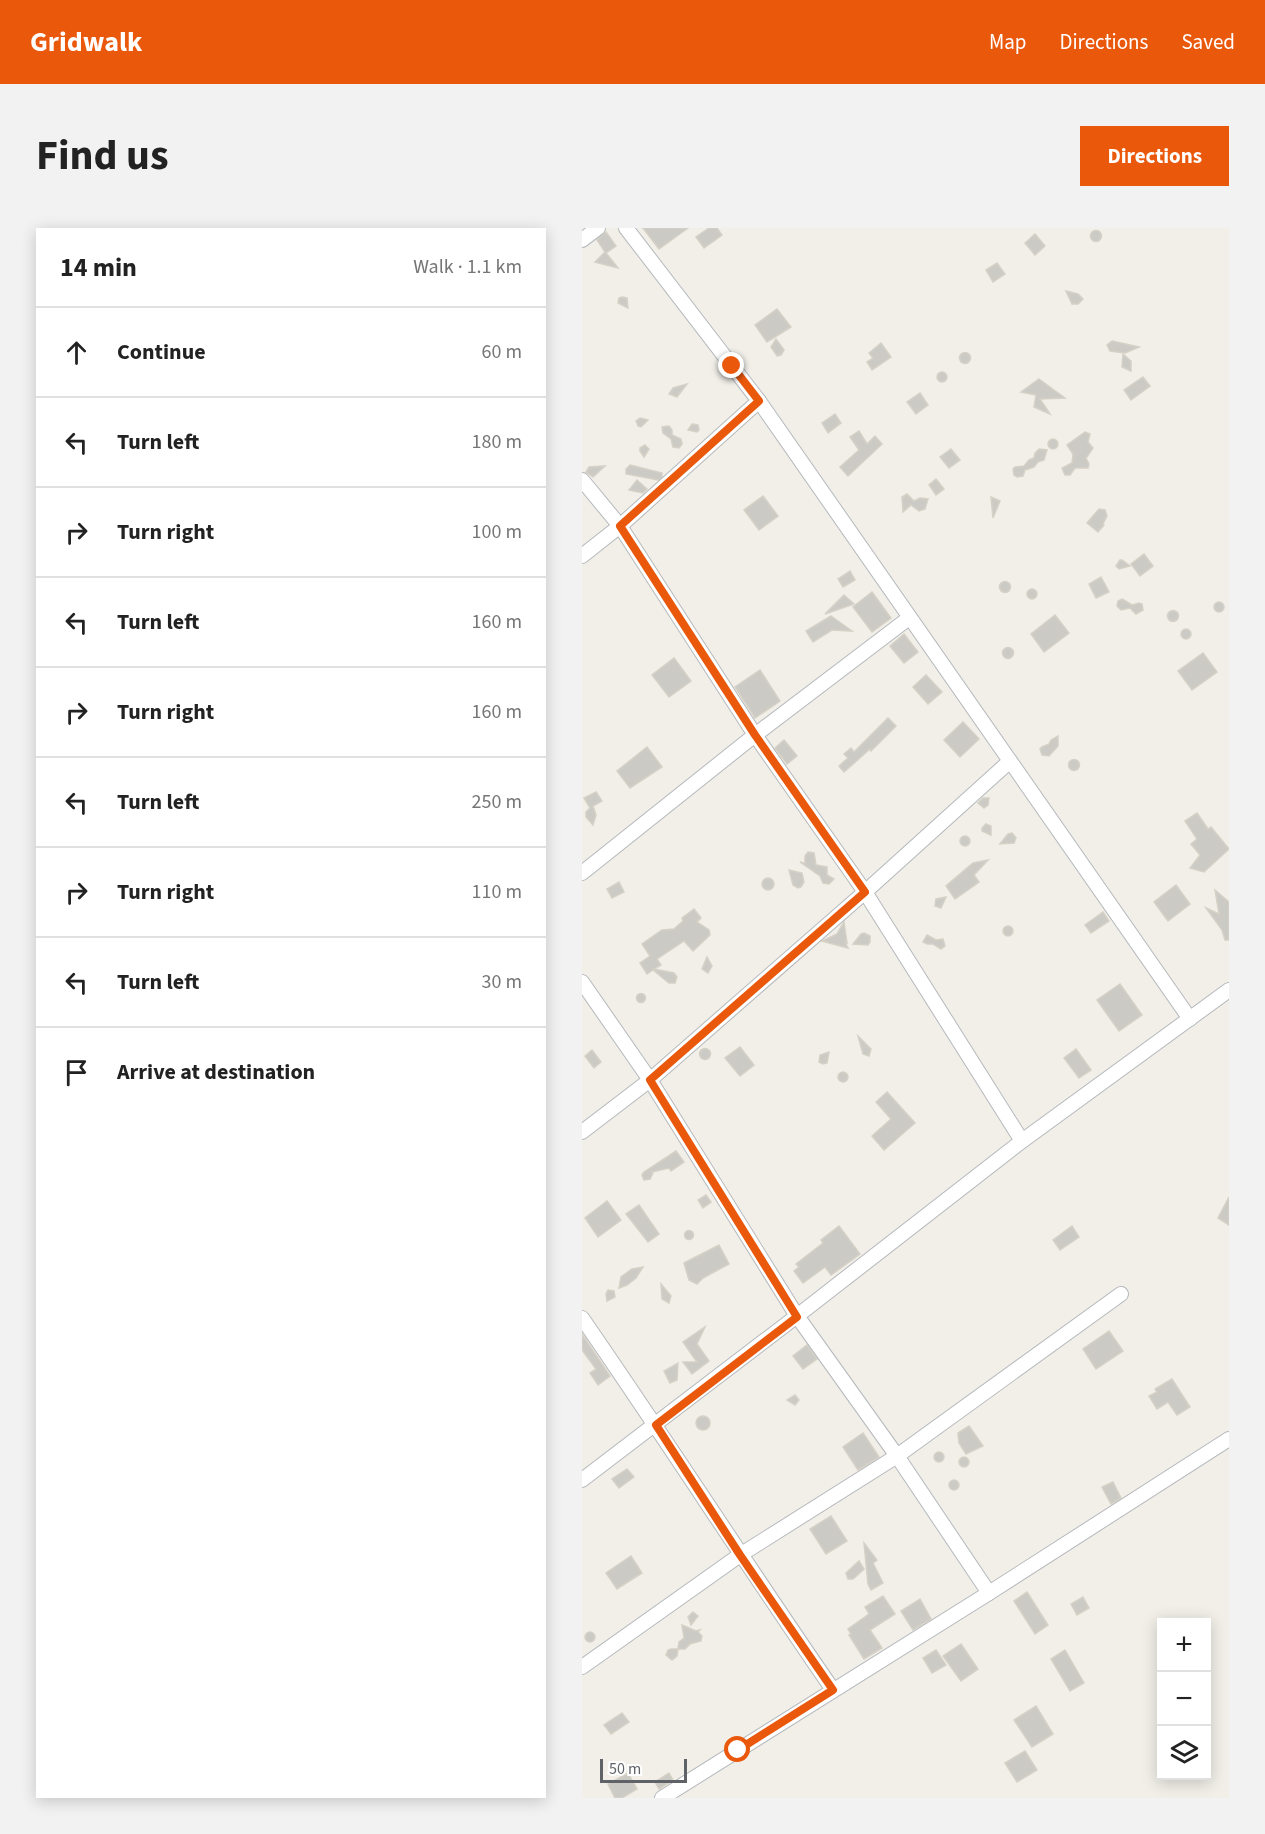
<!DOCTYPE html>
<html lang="en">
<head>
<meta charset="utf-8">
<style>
  :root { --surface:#fff; --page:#f2f2f2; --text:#222; --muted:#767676; --line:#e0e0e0; --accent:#ea580c }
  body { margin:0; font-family:"Source Sans 3",sans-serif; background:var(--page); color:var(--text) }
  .controls { position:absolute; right:18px; bottom:18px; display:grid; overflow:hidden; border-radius:0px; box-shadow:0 3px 15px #0003 }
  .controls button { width:54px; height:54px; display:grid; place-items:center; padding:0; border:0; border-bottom:2px solid var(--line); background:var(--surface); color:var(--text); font:30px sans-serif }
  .scale { position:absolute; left:18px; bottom:15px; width:87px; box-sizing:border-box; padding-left:6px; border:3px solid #5f6368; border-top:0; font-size:16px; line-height:21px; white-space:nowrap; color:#5f6368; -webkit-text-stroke:4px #fff; paint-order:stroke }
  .stop { position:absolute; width:18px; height:18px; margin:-14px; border:4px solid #ea580c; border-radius:50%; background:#fff }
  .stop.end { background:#ea580c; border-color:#fff; box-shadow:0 2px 6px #0008 }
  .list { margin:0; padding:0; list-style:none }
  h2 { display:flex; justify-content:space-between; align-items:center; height:78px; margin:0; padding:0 24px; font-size:26px }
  h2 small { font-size:20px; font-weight:400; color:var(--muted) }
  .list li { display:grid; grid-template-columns:39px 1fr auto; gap:18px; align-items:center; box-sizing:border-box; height:90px; padding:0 24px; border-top:2px solid var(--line) }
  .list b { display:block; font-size:22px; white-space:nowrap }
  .list em { font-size:20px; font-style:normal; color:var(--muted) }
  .icon { flex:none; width:33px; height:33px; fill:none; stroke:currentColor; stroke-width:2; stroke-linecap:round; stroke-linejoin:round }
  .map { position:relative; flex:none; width:647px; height:1570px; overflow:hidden; border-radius:0px }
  header { display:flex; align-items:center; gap:36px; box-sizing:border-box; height:84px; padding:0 30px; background:var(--accent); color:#fff }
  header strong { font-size:28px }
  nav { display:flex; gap:33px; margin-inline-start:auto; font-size:21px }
  .intro { display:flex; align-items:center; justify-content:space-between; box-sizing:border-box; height:144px; padding:0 36px }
  h1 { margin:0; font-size:42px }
  .button { padding:15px 27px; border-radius:0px; background:var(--accent); color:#fff; font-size:21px; font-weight:700 }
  main { display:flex; gap:36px; padding:0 36px }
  aside { flex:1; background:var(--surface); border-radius:0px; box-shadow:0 3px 15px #0003 }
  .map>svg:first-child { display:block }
</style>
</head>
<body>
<header>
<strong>Gridwalk</strong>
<nav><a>Map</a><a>Directions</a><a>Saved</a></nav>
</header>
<div class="intro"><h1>Find us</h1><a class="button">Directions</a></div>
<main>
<aside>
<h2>14 min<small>Walk · 1.1 km</small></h2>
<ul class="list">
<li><svg class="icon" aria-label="ahead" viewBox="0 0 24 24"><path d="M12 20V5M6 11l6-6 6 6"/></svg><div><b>Continue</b></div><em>60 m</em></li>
<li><svg class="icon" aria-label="left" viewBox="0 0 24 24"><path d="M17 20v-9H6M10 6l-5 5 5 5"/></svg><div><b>Turn left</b></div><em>180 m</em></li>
<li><svg class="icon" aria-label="right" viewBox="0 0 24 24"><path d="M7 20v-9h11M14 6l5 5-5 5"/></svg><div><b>Turn right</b></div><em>100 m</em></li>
<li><svg class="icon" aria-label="left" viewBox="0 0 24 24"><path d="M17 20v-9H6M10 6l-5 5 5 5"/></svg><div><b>Turn left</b></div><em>160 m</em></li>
<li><svg class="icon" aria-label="right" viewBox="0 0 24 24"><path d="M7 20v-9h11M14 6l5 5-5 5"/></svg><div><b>Turn right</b></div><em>160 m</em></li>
<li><svg class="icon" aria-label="left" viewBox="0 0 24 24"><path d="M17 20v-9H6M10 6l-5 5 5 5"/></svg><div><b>Turn left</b></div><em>250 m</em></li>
<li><svg class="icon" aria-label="right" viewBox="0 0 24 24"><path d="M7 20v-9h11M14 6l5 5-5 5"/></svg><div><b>Turn right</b></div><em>110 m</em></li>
<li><svg class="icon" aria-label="left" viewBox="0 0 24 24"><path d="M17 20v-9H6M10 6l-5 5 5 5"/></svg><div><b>Turn left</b></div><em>30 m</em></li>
<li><svg class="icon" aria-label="arrive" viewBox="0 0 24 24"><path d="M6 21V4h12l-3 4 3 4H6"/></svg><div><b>Arrive at destination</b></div></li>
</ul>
</aside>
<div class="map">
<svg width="647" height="1570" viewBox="0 0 647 1570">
  <rect width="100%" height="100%" fill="#f1efe8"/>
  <g fill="#cccac5" stroke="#d6d1c6" stroke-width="1.5">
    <path d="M61,0H106L77,21Z"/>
    <path d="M127,0H135L140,7L122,20L114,9Z"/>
    <circle cx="514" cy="8" r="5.5"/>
    <path d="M24,4L34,18L24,25L36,40L13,34L23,24L15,12Z"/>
    <path d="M453,6L463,18L453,27L443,15Z"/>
    <path d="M415,35L423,46L411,54L404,42Z"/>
    <path d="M484,63L496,66L501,71L496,76H490Z"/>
    <path d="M40,69L45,70L46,80L36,75L37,70Z"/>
    <path d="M195,81L209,99L185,114L173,97Z"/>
    <path d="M194,111L202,122L199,127L195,128L189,119Z"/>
    <path d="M530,113L557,119L543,125L528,123L525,117Z"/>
    <path d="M299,115L309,129L290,142L285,134L291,130L287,125Z"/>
    <circle cx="383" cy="130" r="5.5"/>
    <path d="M541,126L549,133V143L540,139Z"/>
    <circle cx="360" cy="149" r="5"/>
    <path d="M561,149L568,158L549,172L542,162Z"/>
    <path d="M457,151L483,170L458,171L468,186L452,179L454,167L439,164Z"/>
    <path d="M105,156L95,169L87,166L91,160Z"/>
    <path d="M338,165L346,177L334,186L325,174Z"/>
    <path d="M253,186L259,195L246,205L240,195Z"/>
    <path d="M58,190L66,192L59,199L56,198L54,193Z"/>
    <path d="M110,196L116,197L117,202L115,204L106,202Z"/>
    <path d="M87,198L90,202V207L99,211L100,216L97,220L91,219L89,211L81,205L80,199Z"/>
    <path d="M277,203L285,216L293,208L300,216L266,248L258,239L277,222L268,209Z"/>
    <path d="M503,204L508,206L506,214L511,220L504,230L507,236L506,240H493L488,247H483L480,240L490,235L491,226L485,217Z"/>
    <circle cx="471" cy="216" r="5"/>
    <path d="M63,217L67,221L62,229L58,223V220Z"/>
    <path d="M369,221L378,232L367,240L358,229Z"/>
    <path d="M457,221L465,222L462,232L456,234L452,239L443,242L441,248L435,249L432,247L431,241L433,239L442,238L447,232L452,230L453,225Z"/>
    <path d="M48,237L80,245V249L76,252L44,246V241Z"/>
    <path d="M23,238L11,249L4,244L7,239Z"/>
    <path d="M354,251L362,261L354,267L347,257Z"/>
    <path d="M55,252L65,261L61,265L47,262Z"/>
    <path d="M325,266L332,273L338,270L346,271L343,281L337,283L329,277L321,284L320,269Z"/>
    <path d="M181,268L196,288L177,302L162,282Z"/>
    <path d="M409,269L418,273L411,290Z"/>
    <path d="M517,281L523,282L525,288L521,296L522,297L516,304L505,295Z"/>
    <path d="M562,326L571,338L558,348L549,336Z"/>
    <path d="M538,332H540L548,338L537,341L534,338Z"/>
    <path d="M268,343L273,352L261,359L256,351Z"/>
    <path d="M519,349L527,364L514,370L507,356Z"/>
    <circle cx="423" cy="359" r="5.5"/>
    <circle cx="450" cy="366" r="5"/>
    <path d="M290,364L309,390L290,404L271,379Z"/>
    <path d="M262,367L272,376L243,386Z"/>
    <path d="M540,371L550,377L557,375L560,376L561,382L554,386L548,380L539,382L535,378L536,373Z"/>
    <circle cx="637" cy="379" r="5"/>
    <circle cx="591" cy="388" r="5.5"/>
    <path d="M473,387L487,405L462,424L449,406Z"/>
    <path d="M249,388L270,403L250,402L231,414L224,403Z"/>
    <circle cx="604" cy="406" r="5"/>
    <path d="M322,406L336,424L322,435L308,418Z"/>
    <circle cx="426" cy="425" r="5.5"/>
    <path d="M621,425L635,444L610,462L596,443Z"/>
    <path d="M92,430L109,453L87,469L70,447Z"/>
    <path d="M178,442L198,473L173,490L153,459Z"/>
    <path d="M344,447L360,464L346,476L331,459Z"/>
    <path d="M306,490L314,498L289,523L288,521L262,544L257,538L266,530L262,526L269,520L272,524Z"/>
    <path d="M381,494L397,511L378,529L362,512Z"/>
    <path d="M476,508V518L467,528L460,527L458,521L460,519L467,516L469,512Z"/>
    <path d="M202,512L215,528L205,536L193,520Z"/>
    <path d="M65,519L80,539L48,560L35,543Z"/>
    <circle cx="492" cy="537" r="5.5"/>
    <path d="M14,564L20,573L11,578L14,587L11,597L4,589V584L8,580L2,570Z"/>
    <path d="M401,570H407L406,577L402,580L396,575Z"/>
    <path d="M615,585L626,601L629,599L647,621L622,644L608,640L618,627L609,616L615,611L603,593Z"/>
    <path d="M404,596L409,598V607L400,603V600Z"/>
    <path d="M430,605L434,610L432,615L418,616L426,606Z"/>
    <circle cx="383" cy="613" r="5"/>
    <path d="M226,624L232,625L234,637L245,639V647L252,651L247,656L241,655L238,648L218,634L223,635V628Z"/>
    <path d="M406,632L392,647L397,654L373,671L364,658L391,635Z"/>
    <path d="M207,642L220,645L222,654L219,659L216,660L211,657Z"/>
    <circle cx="186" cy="656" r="6"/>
    <path d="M37,654L42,664L30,670L25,661Z"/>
    <path d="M594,657L608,676L586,693L572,674Z"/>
    <path d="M633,662L647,674V712H643L640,702L624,680L637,686Z"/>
    <path d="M364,669L359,680L353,678L354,671Z"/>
    <path d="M112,681L119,690L115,694L127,702L128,707L111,723L102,713L75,731L79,737L72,741L92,745L95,749L93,755H87L71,742L65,746L58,735L68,728L60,716L80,702L92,701L101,693L100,690Z"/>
    <path d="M521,684L527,693L509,705L503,697Z"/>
    <path d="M262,694L265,715L263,714L266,720L240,713L255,706Z"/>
    <circle cx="426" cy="703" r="5"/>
    <path d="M282,705L288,708V714L286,717L271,716L279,706Z"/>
    <path d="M345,707L354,712L361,711L363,718L359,721L351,716H345L341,714Z"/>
    <path d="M125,729L130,738L126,745L120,741Z"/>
    <path d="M538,756L560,787L537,803L515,772Z"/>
    <circle cx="59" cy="770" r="4.5"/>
    <path d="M276,808L289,821L287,828L281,826Z"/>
    <path d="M158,819L172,837L158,848L143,830Z"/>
    <circle cx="123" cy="826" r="5.5"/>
    <path d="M494,821L509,842L497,850L482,830Z"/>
    <path d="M10,822L19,834L12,840L3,828Z"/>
    <path d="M247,824L245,835L241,836L237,834L238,827Z"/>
    <circle cx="261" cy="849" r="5"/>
    <path d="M305,864L333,895L302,922L290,908L309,891L294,874Z"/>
    <path d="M94,923L102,934L89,943L87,940L70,944L71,945L68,951L62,952L60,947L62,944Z"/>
    <path d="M124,967L129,974L121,980L116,972Z"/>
    <path d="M647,969V997L636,990Z"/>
    <path d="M25,973L39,992L16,1009L3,990Z"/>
    <path d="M57,977L77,1006L66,1014L44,986Z"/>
    <path d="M257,998L278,1026L249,1047L243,1039L221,1055L212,1043L217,1039L214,1036L241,1015L239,1012Z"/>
    <path d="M490,998L497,1009L478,1022L471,1012Z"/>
    <circle cx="107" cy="1007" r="4.5"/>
    <path d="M137,1017L147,1036L121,1050L115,1056L107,1052L102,1035Z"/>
    <path d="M61,1039L54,1050L45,1057L37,1060L39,1049L50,1041Z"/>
    <path d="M79,1056L89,1068L87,1075L80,1071Z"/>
    <path d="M26,1062L32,1063L33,1069L25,1073L24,1066Z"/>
    <path d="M123,1099L115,1116L127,1133L110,1146L101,1134H115L101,1114Z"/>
    <path d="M527,1103L541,1123L514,1141L501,1121Z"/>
    <path d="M0,1106L28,1148L16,1157L8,1145L14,1141L0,1122Z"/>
    <path d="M225,1117L235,1131L221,1141L211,1128Z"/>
    <path d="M96,1135L95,1152L88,1155L82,1143Z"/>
    <path d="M590,1151L608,1179L595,1187L586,1174L575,1181L567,1168L575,1164L573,1161Z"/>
    <path d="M213,1167L217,1172L213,1177L205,1172Z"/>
    <circle cx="121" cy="1195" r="7"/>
    <path d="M387,1198L401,1218L384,1226L377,1215L376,1205Z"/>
    <path d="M281,1205L297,1229L276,1242L261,1219Z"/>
    <circle cx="357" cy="1229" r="5"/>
    <circle cx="382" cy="1234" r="5"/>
    <path d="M45,1241L52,1249L37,1260L30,1251Z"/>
    <circle cx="372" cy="1257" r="5"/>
    <path d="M531,1254L539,1270L529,1276L520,1259Z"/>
    <path d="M249,1288L265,1313L244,1326L228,1301Z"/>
    <path d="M282,1315L295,1332L291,1335L301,1355L289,1362L286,1356Z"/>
    <path d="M49,1328L60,1345L35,1361L24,1345Z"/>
    <path d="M277,1333L282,1341L271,1351H266L264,1345Z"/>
    <path d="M445,1364L466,1397L453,1406L432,1373Z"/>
    <path d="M301,1368L313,1386L288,1402L300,1420L282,1431L267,1407L269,1406L266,1401L287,1386L283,1379Z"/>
    <path d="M501,1369L507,1380L495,1387L489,1376Z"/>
    <path d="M338,1371L349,1391L331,1402L319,1383Z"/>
    <path d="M111,1384L116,1388L109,1397L106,1389Z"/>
    <path d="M100,1397L114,1403L118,1402L116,1404L120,1408L119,1413L108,1416L103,1421H96L97,1414L102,1410Z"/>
    <circle cx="8" cy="1409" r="5"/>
    <path d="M379,1416L396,1441L379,1453L361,1428Z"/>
    <path d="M89,1421H96L95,1428L90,1432L84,1427L86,1422Z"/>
    <path d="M354,1422L364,1437L350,1445L341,1430Z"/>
    <path d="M483,1422L502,1455L488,1463L469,1431Z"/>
    <path d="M454,1478L471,1506L450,1519L432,1492Z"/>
    <path d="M40,1485L47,1494L29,1506L22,1497Z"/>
    <path d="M443,1523L455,1542L435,1554L423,1535Z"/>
    <path d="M46,1545L55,1561L40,1570H33L26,1556Z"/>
    <path d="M87,1545L91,1552L77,1561L73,1554Z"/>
  </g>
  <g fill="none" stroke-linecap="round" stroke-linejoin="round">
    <g stroke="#b5b8bc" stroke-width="16">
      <g id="street">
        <path d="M44,0L177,173L608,791"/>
        <path d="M0,12L16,0"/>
        <path d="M0,252L38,298L173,507L283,664L440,913"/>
        <path d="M0,328L38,298L177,173"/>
        <path d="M0,645L173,507L327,390"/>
        <path d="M0,754L68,852L215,1088L315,1228L407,1365"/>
        <path d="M0,904L68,852L283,664L428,533"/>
        <path d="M0,1090C85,1213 166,1339 251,1462"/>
        <path d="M0,1252L215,1088L440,913L647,762"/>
        <path d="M0,1439L158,1327L315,1228L539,1066"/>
        <path d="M80,1570L407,1365L647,1211"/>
      </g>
    </g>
    <use href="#street" stroke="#fff" stroke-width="14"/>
  </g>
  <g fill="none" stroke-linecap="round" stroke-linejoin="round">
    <path stroke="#ea580c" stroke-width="8" d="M150,138L177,173L38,298L173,507L283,664L68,852L215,1089L74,1197L158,1327L251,1462L156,1522"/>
  </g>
</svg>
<div class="controls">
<button>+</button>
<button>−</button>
<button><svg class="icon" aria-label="layers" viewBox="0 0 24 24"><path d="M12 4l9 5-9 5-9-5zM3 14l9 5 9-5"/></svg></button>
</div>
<div class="scale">50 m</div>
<div class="stop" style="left:156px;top:1522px"></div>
<div class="stop end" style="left:150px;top:138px"></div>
</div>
</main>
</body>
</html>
